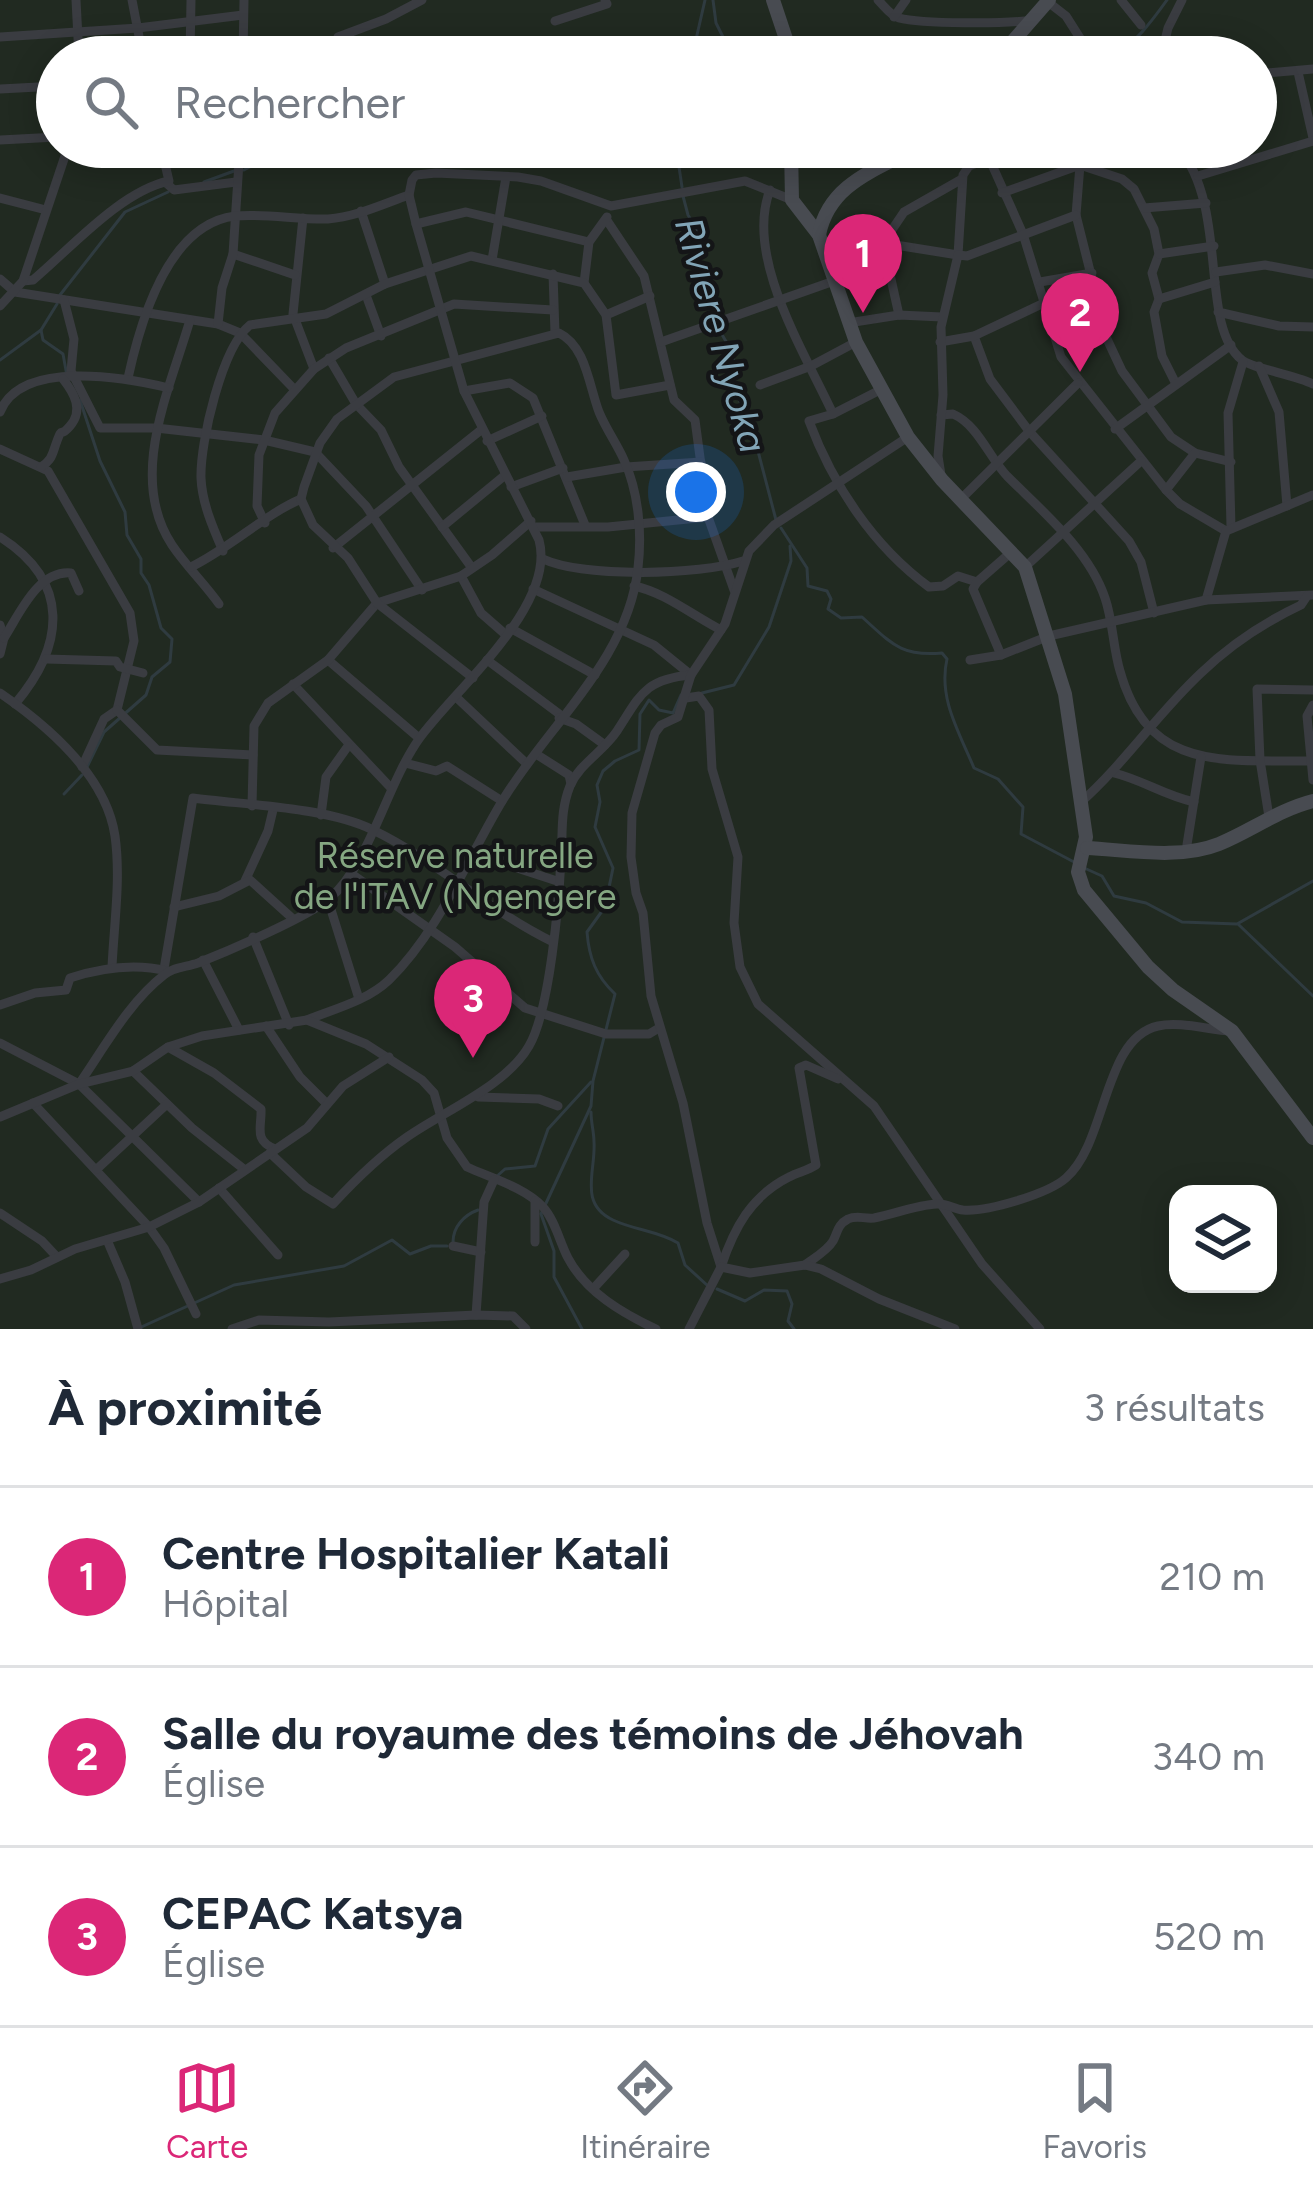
<!DOCTYPE html>
<html lang="fr">
<head>
<meta charset="utf-8">
<style>
  :root { --surface:#fff; --page:#f2f2f3; --text:#1f2937; --muted:#747a83; --line:#e0e1e3; --accent:#db2777 }
  body { margin:0; font-family:Figtree,sans-serif; background:var(--page); color:var(--text) }
  .controls { position:absolute; right:36px; bottom:36px; display:grid; overflow:hidden; border-radius:24px; box-shadow:0 6px 30px #0003 }
  .controls button { width:108px; height:108px; display:grid; place-items:center; padding:0; border:0; border-bottom:3px solid var(--line); background:var(--surface); color:var(--text); font:60px sans-serif }
  .you { position:absolute; left:696px; top:492px; width:42px; height:42px; margin:-30px; border:9px solid #fff; border-radius:50%; background:#1a73e8; box-shadow:0 0 0 18px #1a73e833 }
  .badge { display:grid; place-items:center; width:78px; height:78px; border-radius:50%; background:var(--accent); color:#fff; font-size:39px; font-weight:700 }
  .pin { position:absolute; translate:-50% -99px; filter:drop-shadow(0 3px 6px #0008) }
  .pin::after { content:''; position:absolute; top:63px; width:42px; height:36px; background:inherit; clip-path:polygon(0 0,100% 0,50% 100%) }
  .list { margin:0; padding:0; list-style:none }
  h2 { display:flex; justify-content:space-between; align-items:center; height:156px; margin:0; padding:0 48px; font-size:51px }
  h2 small { font-size:39px; font-weight:400; color:var(--muted) }
  .list li { display:grid; grid-template-columns:78px 1fr auto; gap:36px; align-items:center; box-sizing:border-box; height:180px; padding:0 48px; border-top:3px solid var(--line) }
  .list b { display:block; font-size:45px; white-space:nowrap }
  .list p { margin:0; font-size:39px; white-space:nowrap; color:var(--muted) }
  .list em { font-size:39px; font-style:normal; color:var(--muted) }
  .icon { flex:none; width:66px; height:66px; fill:none; stroke:currentColor; stroke-width:2; stroke-linecap:round; stroke-linejoin:round }
  .map { position:relative; flex:none; width:1313px; height:1329px; overflow:hidden }
  .search { position:absolute; background:var(--surface); box-shadow:0 6px 30px #0003; left:36px; right:36px; top:36px; height:132px; display:flex; align-items:center; gap:30px; box-sizing:border-box; padding:0 42px; border-radius:66px; color:var(--muted); font-size:45px }
  .sheet { height:696px; background:var(--surface) }
  nav { display:flex; justify-content:space-around; align-items:center; box-sizing:border-box; height:168px; border-top:3px solid var(--line); background:var(--surface); font-size:33px; color:var(--muted) }
  nav a { display:grid; justify-items:center; gap:6px }
  nav .on { color:var(--accent) }
  .map>svg:first-child { display:block }
</style>
</head>
<body>
<div class="map">
<svg width="1313" height="1329" viewBox="0 0 1313 1329">
  <rect width="100%" height="100%" fill="#191a1c"/>
  <path fill="#212a21" fill-rule="evenodd" d="M0,0H1313V1329H0ZM57,57H1256V147H57ZM1178,1194H1268V1284H1178Z"/>
  <g fill="none" stroke-linecap="round" stroke-linejoin="round">
    <g stroke="#2f3b40" stroke-width="3">
      <path d="M713,0L716,23L733,57"/>
      <path d="M692,57L705,0"/>
      <path d="M1112,57C1134,45 1152,21 1167,0"/>
      <path d="M297,147H344"/>
      <path d="M676,147L682,187"/>
      <path d="M244,170L287,147"/>
      <path d="M204,182L234,171"/>
      <path d="M683,196L688,215L700,235L698,272L707,284L715,323L733,353L735,390L753,432L776,520"/>
      <path d="M60,295L125,212L168,192"/>
      <path d="M41,330L43,340L63,354L67,376"/>
      <path d="M0,360L41,330L57,304"/>
      <path d="M80,400L100,461L125,512L127,535L141,559V573L149,585L161,628L172,639L170,662L152,677L146,695L104,732L87,767"/>
      <path d="M781,528L807,568L808,586L827,591L831,599L828,609L841,618L862,617C891,643 901,657 942,653L947,659C938,698 959,732 974,768L998,779L1023,807L1021,834L1074,862"/>
      <path d="M702,693L734,685L769,627L791,561L790,546"/>
      <path d="M64,794L82,775"/>
      <path d="M1082,867L1102,876L1114,896L1146,903L1182,922L1237,924L1313,881"/>
      <path d="M1239,925L1313,996"/>
      <path d="M591,1112C591,1123 594,1132 594,1142C596,1171 578,1204 613,1220C634,1230 658,1231 678,1243L685,1265L708,1286"/>
      <path d="M496,1177L505,1169L535,1166L548,1129L591,1082"/>
      <path d="M453,1242C453,1227 464,1215 478,1210"/>
      <path d="M717,1289L745,1301L764,1290L787,1291L792,1304L788,1321L794,1329"/>
      <path d="M139,1328L234,1285L344,1266L392,1240L410,1254L431,1246H447"/>
      <path d="M582,1329L554,1277V1251L541,1214L591,1106L593,1081L615,994C596,976 589,958 587,932L605,907L613,868L595,827L600,802L597,785L603,771L615,761L639,750L640,714L649,700L659,710L673,713L681,695"/>
    </g>
    <g stroke="#3a3c41" stroke-width="9">
      <path d="M76,0L79,57"/>
      <path d="M132,0L143,57"/>
      <path d="M878,0C885,7 890,15 899,18C921,24 1008,24 1032,20"/>
      <path d="M1121,0L1141,25"/>
      <path d="M1048,2L1066,16L1092,57"/>
      <path d="M894,17L906,0"/>
      <path d="M555,21L607,4L605,0"/>
      <path d="M0,37L138,28L243,15"/>
      <path d="M190,57L191,0"/>
      <path d="M243,57L244,0"/>
      <path d="M330,57L338,37L386,19L422,0"/>
      <path d="M1161,57L1168,28L1182,0"/>
      <path d="M1298,72L1313,138"/>
      <path d="M1256,74L1313,69"/>
      <path d="M0,89L57,86"/>
      <path d="M0,140L57,137"/>
      <path d="M984,147L1023,234L1061,357L1166,490L1180,504L1226,531"/>
      <path d="M1178,147C1230,208 1198,325 1242,360C1251,368 1296,375 1313,384"/>
      <path d="M1080,165L1076,215L1107,339L1122,371L1171,437L1195,453L1231,462"/>
      <path d="M1198,176L1313,141"/>
      <path d="M165,182L174,190L236,182"/>
      <path d="M770,190C744,257 805,353 833,414"/>
      <path d="M1002,193L1080,165L1122,179L1134,189L1154,229L1159,254L1152,273L1159,299L1154,312L1162,356L1175,382"/>
      <path d="M0,198L46,210"/>
      <path d="M1144,208L1206,203"/>
      <path d="M361,211L385,284"/>
      <path d="M303,218L293,314L314,369"/>
      <path d="M606,219L644,276L674,400L695,420L708,517L734,590"/>
      <path d="M416,224L466,212L589,242"/>
      <path d="M824,248L883,243L958,255L963,175L969,166L989,158"/>
      <path d="M233,254L295,275"/>
      <path d="M1159,254L1214,246"/>
      <path d="M492,260L506,177"/>
      <path d="M1216,272L1265,265L1313,274"/>
      <path d="M553,274L555,333"/>
      <path d="M0,279L15,292L218,324L240,333L295,390"/>
      <path d="M23,281L33,280C71,248 121,191 169,181L161,147"/>
      <path d="M1040,282L1092,273"/>
      <path d="M584,283L589,242L607,217"/>
      <path d="M366,295L381,336"/>
      <path d="M1159,299L1215,282"/>
      <path d="M64,300L74,339L71,371L100,428H156L264,440L315,452L366,506L422,590"/>
      <path d="M0,306L23,281L68,147"/>
      <path d="M1218,312L1279,326L1313,327"/>
      <path d="M606,315L650,296"/>
      <path d="M899,315L883,243L904,212L962,179"/>
      <path d="M190,320C170,389 127,477 172,545C186,566 205,584 219,604"/>
      <path d="M848,323L899,315L942,317"/>
      <path d="M218,324L222,288L233,254L240,147"/>
      <path d="M974,336L990,379L1029,431L1129,541L1141,562L1154,613"/>
      <path d="M661,342L834,281"/>
      <path d="M940,342L974,336L1046,302"/>
      <path d="M329,358L356,404L381,430L399,467L472,568"/>
      <path d="M1259,366L1279,412L1287,506"/>
      <path d="M128,378C140,323 168,224 235,216C265,213 298,220 328,219C356,217 383,204 409,195"/>
      <path d="M760,385L811,366L856,342"/>
      <path d="M882,389L833,414L809,421C833,485 873,546 929,587L943,586L958,576L977,582L1009,554"/>
      <path d="M464,391L510,383L533,398L585,525"/>
      <path d="M0,412C21,359 124,377 169,388"/>
      <path d="M941,415L953,414C978,425 989,457 1007,476C1042,511 1089,550 1105,598C1113,621 1113,648 1120,671C1148,772 1224,760 1308,761"/>
      <path d="M1115,429L1231,345"/>
      <path d="M487,441L542,416"/>
      <path d="M0,449L48,471L130,613L134,641L117,710L104,719L82,767"/>
      <path d="M41,467C53,459 52,454 57,441C63,425 59,439 70,426C84,410 74,393 63,379"/>
      <path d="M941,475L938,456L943,395L941,327L958,255L967,256L1076,215"/>
      <path d="M567,477L626,467L701,462"/>
      <path d="M511,487L563,468"/>
      <path d="M1166,490L1195,453"/>
      <path d="M961,499L1078,383"/>
      <path d="M265,523L257,506L259,455L275,413L314,369L346,348L454,304L553,310"/>
      <path d="M442,527L504,476"/>
      <path d="M535,527H608L708,517"/>
      <path d="M1231,527L1228,413L1243,362"/>
      <path d="M0,537C71,582 65,645 15,704"/>
      <path d="M333,548L481,430"/>
      <path d="M223,551C213,528 202,503 201,478C200,442 222,347 250,325L326,314L385,284L471,256L584,283L606,315L616,395L670,385"/>
      <path d="M543,559C584,578 699,575 743,561"/>
      <path d="M191,567C230,548 264,515 301,499"/>
      <path d="M1025,567L1141,461"/>
      <path d="M461,576L481,613L505,634"/>
      <path d="M977,582L973,589L1001,655"/>
      <path d="M634,586C664,592 692,615 721,630"/>
      <path d="M533,589L654,645L691,675"/>
      <path d="M1206,600L1226,531L1313,495"/>
      <path d="M0,625L4,638L0,654"/>
      <path d="M510,628L595,675"/>
      <path d="M4,638C20,613 38,570 71,573L79,591"/>
      <path d="M46,659L116,661L120,667L143,673"/>
      <path d="M328,660L419,738"/>
      <path d="M487,660L562,716"/>
      <path d="M970,660L1001,655L1049,636L1206,600L1313,595"/>
      <path d="M293,684L391,788"/>
      <path d="M0,693C48,726 106,775 115,836C121,879 114,924 112,967"/>
      <path d="M456,697L527,764"/>
      <path d="M686,698L699,696L709,710L712,769L738,857L734,923L740,967L758,1004L874,1106L982,1264L1040,1329"/>
      <path d="M1313,705L1307,716L1313,780"/>
      <path d="M117,710L157,750L253,755"/>
      <path d="M559,718L576,724L605,745"/>
      <path d="M536,754L569,775L571,784"/>
      <path d="M405,763L436,771L447,766L502,801"/>
      <path d="M1114,773C1143,780 1163,795 1194,802"/>
      <path d="M1080,803C1125,763 1158,713 1201,673C1230,645 1265,622 1301,605L1307,596"/>
      <path d="M252,806L254,726L268,703L328,660L377,603L461,576L492,555L531,521"/>
      <path d="M321,815L326,777L348,746"/>
      <path d="M1269,817L1260,760L1257,689L1313,690"/>
      <path d="M477,847L514,867L557,881"/>
      <path d="M1186,851L1201,757"/>
      <path d="M353,875L455,947L525,1008L606,1034H649L659,1028"/>
      <path d="M245,881L268,831L273,810"/>
      <path d="M328,900L359,999"/>
      <path d="M174,907L219,896L250,880L292,918"/>
      <path d="M253,937L289,1025"/>
      <path d="M203,960L239,1030"/>
      <path d="M164,969L193,798C245,805 327,807 373,830C437,861 489,911 553,942"/>
      <path d="M0,1005L35,993L66,990L70,978C101,968 135,963 167,971"/>
      <path d="M307,1020C334,1009 367,1001 389,980C438,932 466,862 501,803C546,727 628,661 638,568C642,534 639,493 624,460C617,444 606,429 599,412C589,386 586,346 559,333L394,377L337,419L320,443L304,487L301,499L313,525L348,558L377,603L473,678"/>
      <path d="M266,1026L300,1077L327,1104"/>
      <path d="M0,1043L79,1084L199,1202"/>
      <path d="M168,1047L214,1073L261,1109C262,1127 253,1140 275,1149"/>
      <path d="M133,1071L192,1128L245,1170"/>
      <path d="M79,1084C104,1048 129,1002 164,975C173,967 187,967 198,963C228,951 308,917 330,898C369,865 387,784 419,739C454,690 557,606 539,540L464,391L416,224L409,195L412,180L416,175L436,173L518,177L541,181L611,206L745,181L792,200"/>
      <path d="M478,1097L539,1099L558,1106"/>
      <path d="M33,1103L149,1227L164,1248L196,1314"/>
      <path d="M0,1117L79,1084L133,1071L168,1047L202,1036L307,1020L366,1044L422,1080L434,1093L447,1138L467,1167C491,1178 524,1187 543,1207C555,1220 560,1243 568,1258C586,1292 622,1313 656,1329"/>
      <path d="M270,1153L306,1187L333,1204C356,1179 378,1157 407,1137C444,1111 506,1086 529,1046C550,1010 559,901 561,858C563,832 560,811 570,786C580,763 603,752 617,731C640,696 644,679 691,675"/>
      <path d="M97,1169L167,1104"/>
      <path d="M219,1188L278,1255"/>
      <path d="M535,1201V1242"/>
      <path d="M0,1213L42,1241L57,1257"/>
      <path d="M107,1240L125,1282L138,1329"/>
      <path d="M453,1246L481,1252"/>
      <path d="M805,1265C814,1258 827,1251 833,1241C838,1232 837,1225 848,1219C857,1215 864,1219 874,1218C895,1214 916,1205 937,1204C946,1203 954,1209 963,1210C987,1212 1048,1194 1066,1178C1107,1143 1103,1038 1158,1026C1180,1021 1209,1030 1231,1031"/>
      <path d="M721,1267L707,1223L683,1103L651,996L643,913L636,893L631,857L632,813L655,733L661,725L678,717L691,675L725,624L749,551L774,525L908,437"/>
      <path d="M721,1267C734,1228 751,1196 789,1177C798,1172 807,1171 816,1165L799,1068L806,1065L838,1079"/>
      <path d="M0,1279L31,1270L75,1249L149,1227L199,1202L307,1128L343,1086L389,1057"/>
      <path d="M593,1289L625,1254"/>
      <path d="M476,1315L484,1202L494,1180"/>
      <path d="M232,1329L259,1320L329,1322L476,1315L513,1316L526,1329"/>
      <path d="M689,1329L721,1267L750,1273L805,1265L821,1269L879,1299L955,1329"/>
    </g>
    <g stroke="#484b51" stroke-width="14">
      <path d="M773,0L792,57"/>
      <path d="M999,57L1049,0"/>
      <path d="M791,147L792,200L819,235L856,342L908,437L942,480L1025,567L1065,694L1086,837L1078,872L1084,890L1148,967L1173,990L1232,1031L1313,1138"/>
      <path d="M819,235C829,183 877,170 918,147"/>
      <path d="M1087,848C1128,850 1179,860 1219,844C1251,831 1278,810 1313,801"/>
    </g>
  </g>
  <g text-anchor="middle" dominant-baseline="central" stroke-width="9" stroke-linejoin="round" paint-order="stroke">
    <g font-size="36" fill="#85a782" stroke="#141517">
      <text x="455" y="855">Réserve naturelle<tspan x="455" dy="41">de l'ITAV (Ngengere</tspan></text>
    </g>
    <g font-size="39" font-style="italic" fill="#82a5b7" stroke="#141517">
      <text transform="translate(721 335) rotate(74)">Riviere Nyoka</text>
    </g>
  </g>
</svg>
<div class="controls">
<button><svg class="icon" aria-label="layers" viewBox="0 0 24 24"><path d="M12 4l9 5-9 5-9-5zM3 14l9 5 9-5"/></svg></button>
</div>
<div class="you"></div>
<div class="pin badge" style="left:863px;top:313px">1</div>
<div class="pin badge" style="left:1080px;top:372px">2</div>
<div class="pin badge" style="left:473px;top:1058px">3</div>
<div class="search"><svg class="icon" aria-label="search" viewBox="0 0 24 24"><circle cx="10" cy="10" r="6"/><path d="M15 15l6 6"/></svg>Rechercher</div>
</div>
<section class="sheet">
<h2>À proximité<small>3 résultats</small></h2>
<ul class="list">
<li><span class="badge">1</span><div><b>Centre Hospitalier Katali</b><p>Hôpital</p></div><em>210 m</em></li>
<li><span class="badge">2</span><div><b>Salle du royaume des témoins de Jéhovah</b><p>Église</p></div><em>340 m</em></li>
<li><span class="badge">3</span><div><b>CEPAC Katsya</b><p>Église</p></div><em>520 m</em></li>
</ul>
</section>
<nav>
<a class="on"><svg class="icon" aria-label="map" viewBox="0 0 24 24"><path d="M3 6l6-2 6 2 6-2v14l-6 2-6-2-6 2zM9 4v14M15 6v14"/></svg>Carte</a>
<a><svg class="icon" aria-label="directions" viewBox="0 0 24 24"><path d="M12 3l9 9-9 9-9-9zM9 14v-3h6M13 9l2 2-2 2"/></svg>Itinéraire</a>
<a><svg class="icon" aria-label="saved" viewBox="0 0 24 24"><path d="M7 4h10v16l-5-4-5 4z"/></svg>Favoris</a>
</nav>
</body>
</html>
